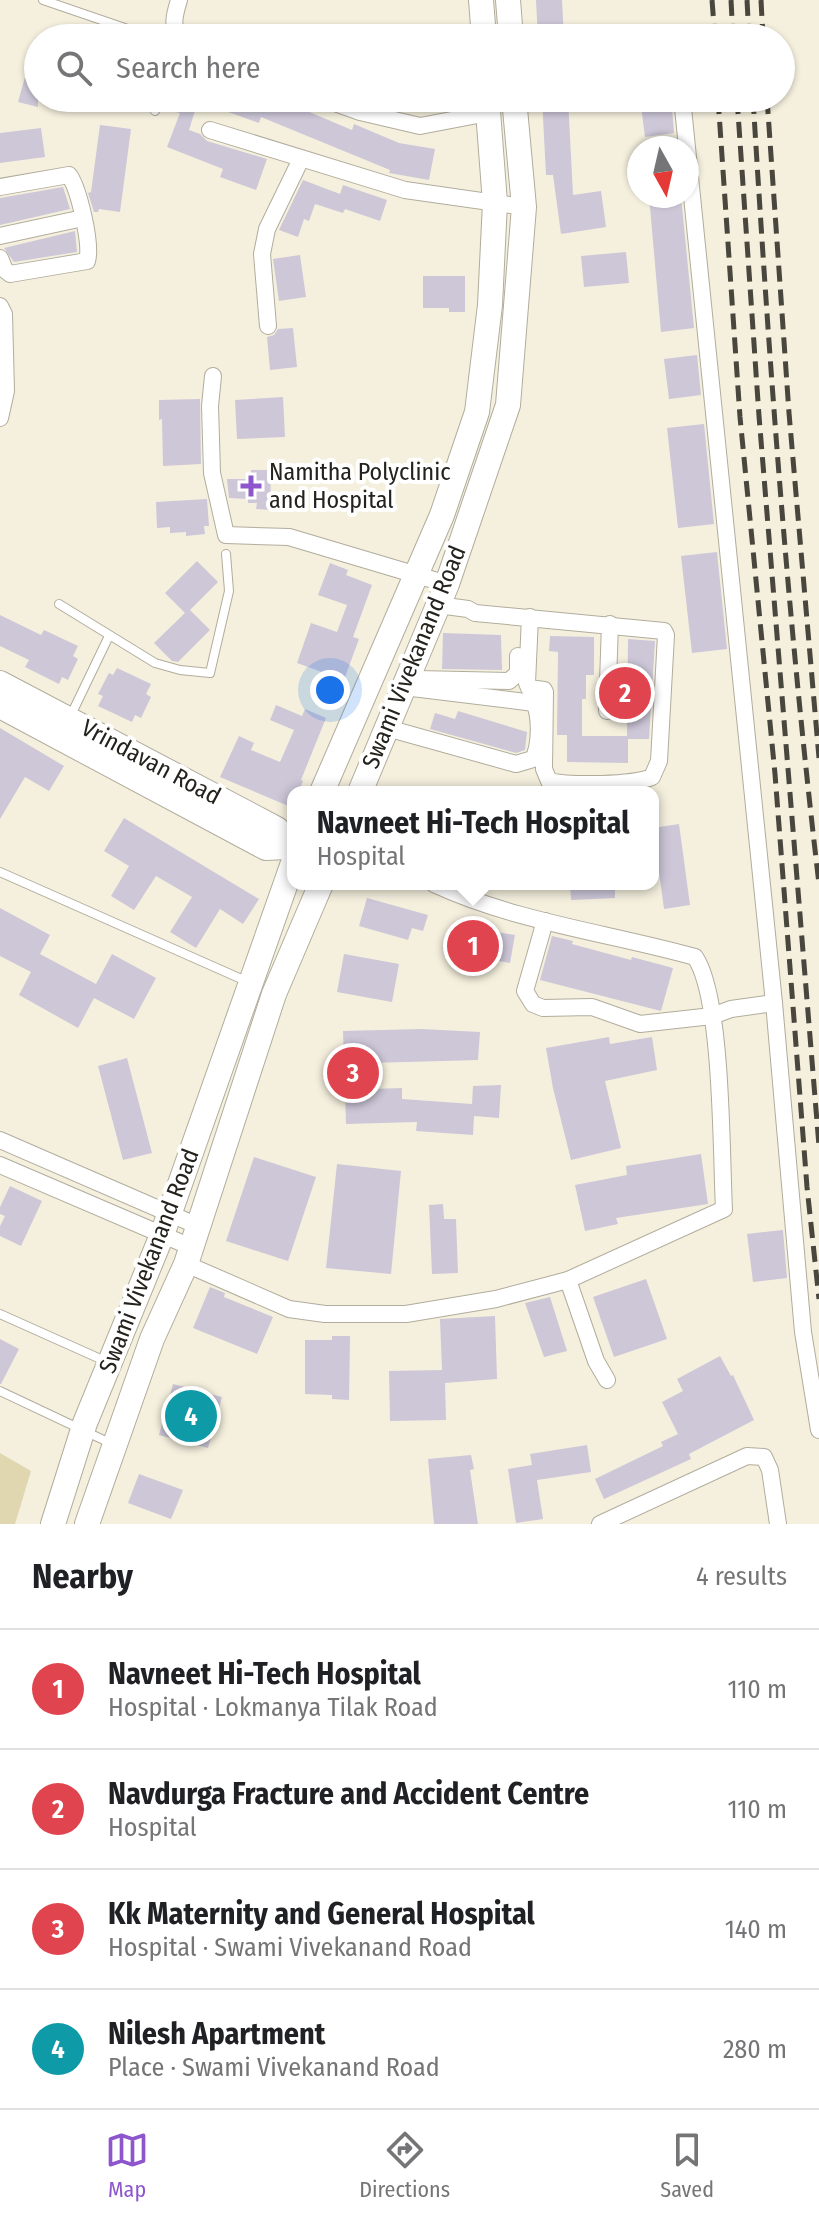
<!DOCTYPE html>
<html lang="en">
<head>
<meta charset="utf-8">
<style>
  :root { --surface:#fff; --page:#f2f2f2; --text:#202124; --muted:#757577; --line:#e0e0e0; --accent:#8d56cd }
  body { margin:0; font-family:"Fira Sans Condensed",sans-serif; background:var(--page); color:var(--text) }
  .compass { position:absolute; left:627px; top:136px; width:72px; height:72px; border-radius:50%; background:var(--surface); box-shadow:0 2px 6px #0004; rotate:172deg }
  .you { position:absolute; left:330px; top:690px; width:28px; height:28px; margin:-20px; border:6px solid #fff; border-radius:50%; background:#1a73e8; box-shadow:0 0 0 12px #1a73e833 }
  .badge { display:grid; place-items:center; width:52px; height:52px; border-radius:50%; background:var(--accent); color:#fff; font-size:26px; font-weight:700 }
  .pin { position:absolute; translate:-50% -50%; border:4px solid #fff; box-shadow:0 2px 8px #0006 }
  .popup { position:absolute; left:287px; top:786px; width:372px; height:104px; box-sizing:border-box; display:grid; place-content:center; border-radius:16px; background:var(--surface); filter:drop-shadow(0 2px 6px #0005); font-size:26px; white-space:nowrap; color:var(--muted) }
  .popup b { font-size:30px; color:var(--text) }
  .popup::after { content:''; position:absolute; left:50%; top:100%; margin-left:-16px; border:16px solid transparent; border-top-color:var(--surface) }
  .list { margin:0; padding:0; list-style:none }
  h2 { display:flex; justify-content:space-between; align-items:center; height:104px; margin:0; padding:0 32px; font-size:34px }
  h2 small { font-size:26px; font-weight:400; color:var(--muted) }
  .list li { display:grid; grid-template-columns:52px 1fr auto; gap:24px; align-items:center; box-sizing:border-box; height:120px; padding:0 32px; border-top:2px solid var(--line) }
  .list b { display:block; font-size:30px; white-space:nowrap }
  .list p { margin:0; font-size:26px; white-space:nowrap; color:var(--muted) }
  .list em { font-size:26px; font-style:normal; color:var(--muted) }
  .icon { flex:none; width:44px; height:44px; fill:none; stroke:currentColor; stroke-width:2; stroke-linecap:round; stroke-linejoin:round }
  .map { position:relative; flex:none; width:819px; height:1524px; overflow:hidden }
  .search { position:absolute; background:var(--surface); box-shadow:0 2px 6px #0004; left:24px; right:24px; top:24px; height:88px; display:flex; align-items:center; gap:20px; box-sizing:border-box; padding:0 28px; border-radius:44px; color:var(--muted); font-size:30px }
  .sheet { height:584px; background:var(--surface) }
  nav { display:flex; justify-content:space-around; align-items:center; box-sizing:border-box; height:112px; border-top:2px solid var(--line); background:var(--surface); font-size:22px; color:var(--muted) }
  nav a { display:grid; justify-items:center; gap:4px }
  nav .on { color:var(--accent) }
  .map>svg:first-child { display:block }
</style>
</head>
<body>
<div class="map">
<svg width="819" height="1524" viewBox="0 0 819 1524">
  <rect width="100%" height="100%" fill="#f5f0de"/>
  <path fill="#e0d6af" d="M0,1453L31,1471L15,1524H0Z"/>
  <g fill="#cdc7d8">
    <path d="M536,0H562L564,38H538Z"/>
    <path d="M27,70L38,73V107L18,102Z"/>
    <path d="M181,98H276L352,130L354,124L399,143L435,149L429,180L389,173L390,170L261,117L259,123L198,101L189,130L200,134L207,141L267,159L256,190L220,177L223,169L167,147L180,113L176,112Z"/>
    <path d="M542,98H568L573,195L601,191L606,227L561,234L553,175H546Z"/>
    <path d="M640,98H679L673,103L672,108L674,133L645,137Z"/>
    <path d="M100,125L131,129L120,212L99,209L98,212H94L88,193L91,192Z"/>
    <path d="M41,128L45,157L0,163V133Z"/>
    <path d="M303,180L340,194L343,185L387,200L380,221L345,209L343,213L315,204L309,221L304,219L298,237L279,230Z"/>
    <path d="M63,187L70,209L0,225V198Z"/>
    <path d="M649,196H681L694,328L661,332Z"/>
    <path d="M75,231L77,252L14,262L4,248Z"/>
    <path d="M626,252L629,283L584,287L581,256Z"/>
    <path d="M300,255L306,297L279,301L273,259Z"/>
    <path d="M423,276H465V312H449V308H423Z"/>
    <path d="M293,328L297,367L270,370L267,337L274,335L278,329Z"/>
    <path d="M697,355L701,395L669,399L664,359Z"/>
    <path d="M283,397L285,437L237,439L235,400Z"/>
    <path d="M200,399L201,464L163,466L162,419L159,420V400Z"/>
    <path d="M704,424L714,524L678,528L667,428Z"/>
    <path d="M251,470H271L270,510L256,509L257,503H248V499L229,498L227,479H251Z"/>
    <path d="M207,499L209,526H204L205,534L186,536V532L170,533V527L157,528L156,502Z"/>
    <path d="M717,552L727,649L692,653L681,556Z"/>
    <path d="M197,561L218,582L190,610L210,630L178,662L172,661L154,643L185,613L165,593Z"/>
    <path d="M330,563L348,570L346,575L372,585L353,637L359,639L344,680L297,663L311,623L337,632L347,605L318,595Z"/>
    <path d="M0,615L41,635L44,630L78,646L73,656L78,659L68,680L62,677L59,684L25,667L29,660L0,646Z"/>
    <path d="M443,633L501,635L502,670L442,669Z"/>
    <path d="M550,636L594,637V675H586V699H582V736H627L628,639L655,641L649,739H628V763L567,762V735H557L558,652L549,651Z"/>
    <path d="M117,668L151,684L146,694L151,697L141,718L135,715L132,722L98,706L103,696L98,694L109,673L113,675Z"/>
    <path d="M276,705L302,716L305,709L326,718L301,780L303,781L299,792H293V808L220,777L239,736L254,743L251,750L280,762L294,730L270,720Z"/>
    <path d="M458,711L527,732L525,750L516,753L430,729L435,713L455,719Z"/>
    <path d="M0,728L64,766L49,791L25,777L0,819Z"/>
    <path d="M124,818L259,899L243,924L220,909L196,948L170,932L192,897L156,876L134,910L111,896L129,866L104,851Z"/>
    <path d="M679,824L690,905L664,909L653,828Z"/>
    <path d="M570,884H615V898L571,900Z"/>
    <path d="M367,898L428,915L423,931L412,928L408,940L359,926Z"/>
    <path d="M0,908L50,935L40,954L96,984L112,954L156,978L134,1019L94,998L78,1028L19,995L31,972L0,956Z"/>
    <path d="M462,926L515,935L510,963L457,954Z"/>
    <path d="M552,936L573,941L572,944L631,960L632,957L673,968L661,1011L540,980Z"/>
    <path d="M344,954L399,964L392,1002L337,992Z"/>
    <path d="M422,1029L480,1032L478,1060L369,1063L370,1089L402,1088V1099L472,1104L473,1086L501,1085L499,1118L474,1116L473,1135L416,1131L417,1122L346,1124L343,1031Z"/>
    <path d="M609,1037L610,1044L652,1037L657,1070L605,1081L621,1148L571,1160L553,1088L546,1048Z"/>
    <path d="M127,1058L152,1153L123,1160L98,1066Z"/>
    <path d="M701,1154L708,1204L616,1218L618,1224L585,1231L575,1185L627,1175L626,1166Z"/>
    <path d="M254,1157L316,1177L288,1261L226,1241Z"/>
    <path d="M337,1164L401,1171L391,1274L326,1268Z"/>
    <path d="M10,1186L42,1201L21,1246L0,1236V1226L5,1216L0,1214V1207Z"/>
    <path d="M443,1204L444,1219H456L458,1273L432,1274L429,1205Z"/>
    <path d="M783,1230L787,1278L753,1282L747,1234Z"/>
    <path d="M646,1279L667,1339L614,1357L593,1297Z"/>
    <path d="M210,1287L225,1293L224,1297L273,1317L257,1354L193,1328Z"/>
    <path d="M550,1297L567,1351L544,1357L525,1303Z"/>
    <path d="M495,1316L497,1379L445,1383L446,1420L390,1421L389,1371L442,1370L440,1319Z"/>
    <path d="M332,1336H350L349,1400L332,1399V1395L305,1394V1340H332Z"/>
    <path d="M0,1339L19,1349L1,1384H0Z"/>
    <path d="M720,1356L731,1376L733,1375L754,1420L689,1454L691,1459L604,1499L595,1479L663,1446L661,1442L678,1434L662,1402L683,1391L677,1379Z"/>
    <path d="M173,1384L222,1397L208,1448L159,1435Z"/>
    <path d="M587,1445L591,1472L537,1480L543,1519L516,1523L508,1469L532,1465L530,1454Z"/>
    <path d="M471,1455L474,1469L470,1470L478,1524H434L428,1459Z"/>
    <path d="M139,1474L183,1490L171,1519L128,1503Z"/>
  </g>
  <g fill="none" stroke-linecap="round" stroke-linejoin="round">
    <g stroke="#b1ac9c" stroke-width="10">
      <g id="lane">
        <path d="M43,0L154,38"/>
        <path d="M155,111L159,98"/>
        <path d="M59,604L155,663L180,670L210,673L229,591L226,554"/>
        <path d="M71,715L109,636"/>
        <path d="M0,872L246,981"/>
        <path d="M0,1314L105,1361"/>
        <path d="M0,1391L110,1443"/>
      </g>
    </g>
    <g stroke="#b1ac9c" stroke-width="18">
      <g id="street">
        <path d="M179,0C175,13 171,26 179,38"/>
        <path d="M321,98L360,112L420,126L488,113"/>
        <path d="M683,108L774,1003L803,1332L819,1430"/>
        <path d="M210,130L405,190L524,207"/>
        <path d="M0,187L69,175C79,189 92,245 87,261L10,274L5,270L0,258"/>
        <path d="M0,236L83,218"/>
        <path d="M0,306L4,314L6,391L0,418"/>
        <path d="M268,326L262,254L267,229L301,159"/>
        <path d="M213,376L210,406L212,473L226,535L289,537L447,584"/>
        <path d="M438,605L468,609L475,613L664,631L666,635L659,761L652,777C633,785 571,786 549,781L544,769L545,692L544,690L529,688L527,683L530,617"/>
        <path d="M417,679L509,681L518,673V656"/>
        <path d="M607,711L610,624"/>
        <path d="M387,728L516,764L533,759C540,746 541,717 534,703L404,687"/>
        <path d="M545,921L525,991L533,1004L543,1008L592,1007L640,1024L712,1016L731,1009L774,1003"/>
        <path d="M0,1140L198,1226"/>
        <path d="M0,1165L191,1247"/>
        <path d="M186,1264L289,1309L325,1314H406L496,1299L568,1280L724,1209C721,1155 723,998 695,957C609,933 516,922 434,884"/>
        <path d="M568,1280L596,1361L607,1380"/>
        <path d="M600,1524L747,1456L764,1457L770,1470L778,1524"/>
      </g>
    </g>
    <g stroke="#b1ac9c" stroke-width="26">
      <g id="secondary">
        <path d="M481,0L484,38"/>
        <path d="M508,0L511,38"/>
        <path d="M0,683L277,829L286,847L293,850"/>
        <path d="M0,706L266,848L286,847"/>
        <path d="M322,792L442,515L477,412L490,305L495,203L487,98"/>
        <path d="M360,792L447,584L508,405L524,207L514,98"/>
        <path d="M53,1524L85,1423L162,1235L293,863"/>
        <path d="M87,1524L152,1339L186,1264L274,994L321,884"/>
      </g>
    </g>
    <use href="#lane" stroke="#fff" stroke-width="8"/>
    <use href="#street" stroke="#fff" stroke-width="16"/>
    <use href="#secondary" stroke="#fff" stroke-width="24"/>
    <g stroke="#48463d" stroke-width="5" stroke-dasharray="16 8" stroke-linecap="butt">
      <path d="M712,0L715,38"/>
      <path d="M731,0L733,38"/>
      <path d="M747,0L749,38"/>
      <path d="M761,0L763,38"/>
      <path d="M718,98L740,417L775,774L807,1187L819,1299"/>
      <path d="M737,98L759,416L819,1146"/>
      <path d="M753,98C769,360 788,623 819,884"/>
      <path d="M767,98L789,413L819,758"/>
    </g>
  </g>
  <path fill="#8d56cd" stroke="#fff" stroke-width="3" d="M247 474h8v8h8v8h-8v8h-8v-8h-8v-8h8z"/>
  <g text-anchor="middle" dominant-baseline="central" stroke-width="8" stroke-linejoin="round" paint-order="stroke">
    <g font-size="24" fill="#24221c" stroke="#fff" text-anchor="start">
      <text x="269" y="472">Namitha Polyclinic<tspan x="269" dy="28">and Hospital</tspan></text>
    </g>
    <g font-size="24" fill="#24221c" stroke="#fff">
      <text transform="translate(414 657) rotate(-68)">Swami Vivekanand Road</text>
      <text transform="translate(151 762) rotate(28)">Vrindavan Road</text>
      <text transform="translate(149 1261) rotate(-69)">Swami Vivekanand Road</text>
    </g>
  </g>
</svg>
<svg class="compass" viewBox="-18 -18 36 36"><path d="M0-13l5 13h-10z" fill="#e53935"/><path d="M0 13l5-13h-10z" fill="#757577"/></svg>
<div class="you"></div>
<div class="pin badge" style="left:473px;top:946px;background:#e0444e">1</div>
<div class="popup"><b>Navneet Hi-Tech Hospital</b>Hospital</div>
<div class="pin badge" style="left:625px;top:693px;background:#e0444e">2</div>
<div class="pin badge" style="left:353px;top:1073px;background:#e0444e">3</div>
<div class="pin badge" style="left:191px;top:1416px;background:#0f9aa8">4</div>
<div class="search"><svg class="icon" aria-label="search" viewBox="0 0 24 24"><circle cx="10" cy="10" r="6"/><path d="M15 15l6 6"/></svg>Search here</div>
</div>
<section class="sheet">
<h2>Nearby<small>4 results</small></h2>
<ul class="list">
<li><span class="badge" style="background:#e0444e">1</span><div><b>Navneet Hi-Tech Hospital</b><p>Hospital · Lokmanya Tilak Road</p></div><em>110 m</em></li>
<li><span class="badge" style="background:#e0444e">2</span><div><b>Navdurga Fracture and Accident Centre</b><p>Hospital</p></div><em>110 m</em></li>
<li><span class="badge" style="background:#e0444e">3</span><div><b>Kk Maternity and General Hospital</b><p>Hospital · Swami Vivekanand Road</p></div><em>140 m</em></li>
<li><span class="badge" style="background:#0f9aa8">4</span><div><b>Nilesh Apartment</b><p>Place · Swami Vivekanand Road</p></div><em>280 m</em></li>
</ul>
</section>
<nav>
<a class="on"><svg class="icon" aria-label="map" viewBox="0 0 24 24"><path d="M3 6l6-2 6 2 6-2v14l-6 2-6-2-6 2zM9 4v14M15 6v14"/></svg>Map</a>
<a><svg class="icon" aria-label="directions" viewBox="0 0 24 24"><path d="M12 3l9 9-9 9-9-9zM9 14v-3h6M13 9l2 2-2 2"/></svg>Directions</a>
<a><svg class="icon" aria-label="saved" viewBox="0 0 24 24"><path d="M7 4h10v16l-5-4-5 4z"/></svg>Saved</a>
</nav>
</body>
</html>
